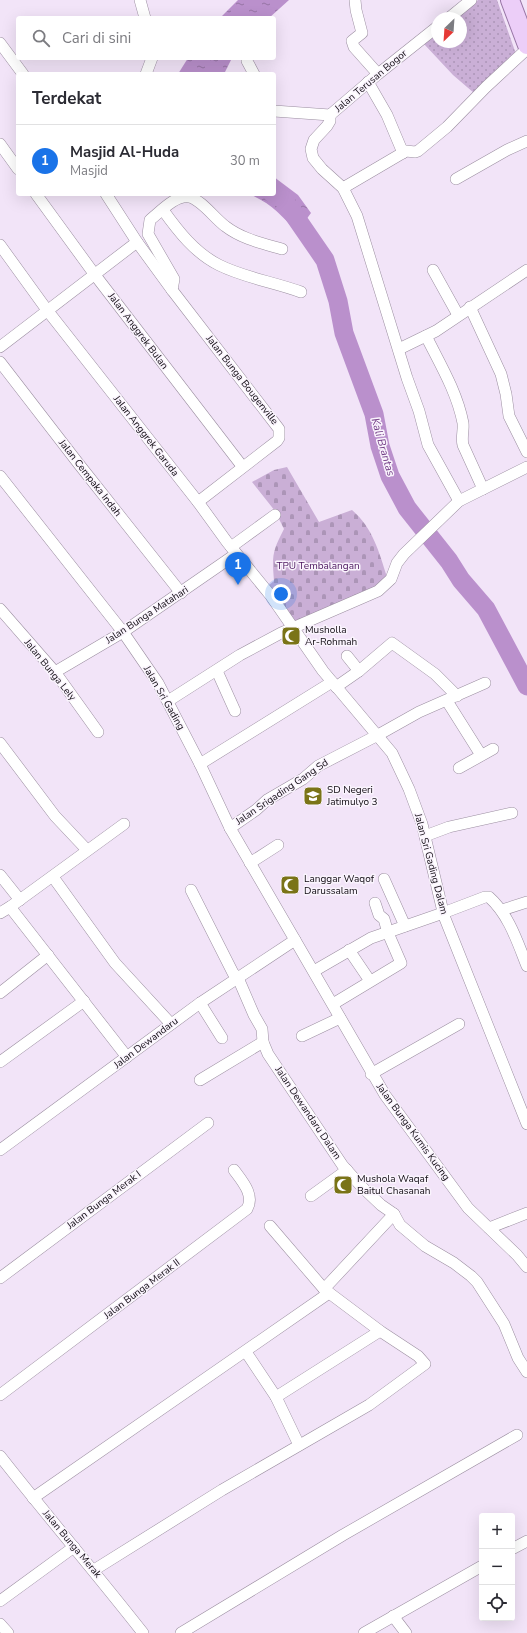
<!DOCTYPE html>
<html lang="id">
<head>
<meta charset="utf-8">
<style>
  :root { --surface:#fff; --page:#f7f7f7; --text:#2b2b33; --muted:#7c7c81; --line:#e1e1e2; --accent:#1a73e8 }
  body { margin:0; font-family:"Nunito Sans",sans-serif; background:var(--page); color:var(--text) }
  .controls { position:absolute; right:12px; bottom:12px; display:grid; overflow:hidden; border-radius:4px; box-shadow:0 4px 16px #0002 }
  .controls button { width:36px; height:36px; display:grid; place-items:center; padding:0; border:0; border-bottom:1px solid var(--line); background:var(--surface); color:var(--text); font:20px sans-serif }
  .compass { position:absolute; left:431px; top:12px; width:36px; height:36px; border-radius:50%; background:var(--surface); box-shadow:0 4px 16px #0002; rotate:205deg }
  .you { position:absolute; left:281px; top:594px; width:14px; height:14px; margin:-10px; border:3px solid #fff; border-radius:50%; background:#1a73e8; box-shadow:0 0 0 6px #1a73e833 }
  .badge { display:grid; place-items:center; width:26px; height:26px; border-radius:50%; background:var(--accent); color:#fff; font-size:13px; font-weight:700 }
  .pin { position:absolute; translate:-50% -33px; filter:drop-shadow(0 1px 2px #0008) }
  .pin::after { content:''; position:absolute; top:21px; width:14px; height:12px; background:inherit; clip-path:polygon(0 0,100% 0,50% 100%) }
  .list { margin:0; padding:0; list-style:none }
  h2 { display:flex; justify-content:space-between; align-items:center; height:52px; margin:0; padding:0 16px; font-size:17px }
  h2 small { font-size:13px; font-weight:400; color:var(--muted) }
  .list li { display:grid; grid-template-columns:26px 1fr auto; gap:12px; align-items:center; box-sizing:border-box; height:72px; padding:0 16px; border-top:1px solid var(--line) }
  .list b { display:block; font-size:15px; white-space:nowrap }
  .list p { margin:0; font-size:13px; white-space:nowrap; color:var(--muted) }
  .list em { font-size:13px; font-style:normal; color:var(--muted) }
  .icon { flex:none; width:22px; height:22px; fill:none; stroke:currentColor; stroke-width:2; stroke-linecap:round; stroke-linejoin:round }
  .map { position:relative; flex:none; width:527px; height:1633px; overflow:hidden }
  .search { position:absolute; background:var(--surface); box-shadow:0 4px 16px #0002; left:16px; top:16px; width:260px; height:44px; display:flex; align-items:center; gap:10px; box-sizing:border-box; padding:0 14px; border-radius:4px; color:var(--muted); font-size:15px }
  .panel { position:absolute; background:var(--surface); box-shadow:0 4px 16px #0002; left:16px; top:72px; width:260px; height:124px; border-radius:4px }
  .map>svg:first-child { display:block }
</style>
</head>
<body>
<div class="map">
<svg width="527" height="1633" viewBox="0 0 527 1633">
  <defs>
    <pattern id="green-dots" width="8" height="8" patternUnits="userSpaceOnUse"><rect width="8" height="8" fill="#caafd6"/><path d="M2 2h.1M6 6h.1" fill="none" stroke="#ac95b7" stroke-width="1.8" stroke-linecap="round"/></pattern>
    <pattern id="cemetery-stones" width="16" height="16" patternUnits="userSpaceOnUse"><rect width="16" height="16" fill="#caafd6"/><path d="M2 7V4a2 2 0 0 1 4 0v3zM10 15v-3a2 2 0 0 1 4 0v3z" fill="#ac95b7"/></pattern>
    <pattern id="water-ripples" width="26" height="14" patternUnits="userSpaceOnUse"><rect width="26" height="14" fill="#ba90cc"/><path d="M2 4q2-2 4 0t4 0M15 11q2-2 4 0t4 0" fill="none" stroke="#9674a4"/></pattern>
  </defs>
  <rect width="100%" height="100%" fill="#f2e4f8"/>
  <path fill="url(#green-dots)" d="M478,0H497L516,54L474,93L453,75L424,44L437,34V42H461V18H456Z"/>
  <path fill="url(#cemetery-stones)" d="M287,467L319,522L352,510C373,528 379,552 387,577L383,583L295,623L268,586L274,581C272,556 272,552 284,529L275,511L252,482L274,470Z"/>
  <g fill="url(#water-ripples)">
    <path d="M238,0H289L269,18H220Z"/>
    <path d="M188,58H232L224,74H178Z"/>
    <path d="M274,177L298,195L311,213L297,232C281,215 271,203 249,194H274Z"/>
  </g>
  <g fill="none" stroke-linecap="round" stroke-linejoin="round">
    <path stroke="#ba90cc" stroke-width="19" d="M273,194L283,199L325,260L338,301L344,333L374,414L380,446L390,476L407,508L449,561L461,580L486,609L527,686"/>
    <g stroke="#9b8ea0" stroke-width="12">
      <g id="minor">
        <path d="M140,0L145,18"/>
        <path d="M355,0L356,10L362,33L352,41L354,47L378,74"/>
        <path d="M449,18L471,0"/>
        <path d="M0,43L23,74"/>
        <path d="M247,61L254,74"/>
        <path d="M146,74L152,58"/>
        <path d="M368,82L387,115L403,153"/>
        <path d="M274,111L330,115L378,74L437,27"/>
        <path d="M330,115V121L327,126L314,140L311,149L313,158L322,169L343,188L357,216L407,378L419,411L428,445L459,501"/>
        <path d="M0,144L18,169"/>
        <path d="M456,179L507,150L527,141"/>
        <path d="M343,188L406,151L415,152L418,151L447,127L486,87L527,49"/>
        <path d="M36,194L95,275L242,466"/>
        <path d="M106,194L137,242L172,290L279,429V438L277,441L198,502"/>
        <path d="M163,210C178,231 195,253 219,265C245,278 274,282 301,292"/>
        <path d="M0,245L47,310L198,502L227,542L271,596L323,671L392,753L409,789L422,824L444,916L527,1124"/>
        <path d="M433,270L458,315"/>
        <path d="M172,290L174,279L148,234L150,220C160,212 175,195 189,197C202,200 214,218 225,226C242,239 261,243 282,249"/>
        <path d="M470,307L501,374L506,394L509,416L527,452"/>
        <path d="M426,336C440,364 457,392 463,423C464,430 461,437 463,445L483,489"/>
        <path d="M0,347L137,242"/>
        <path d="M399,349L436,331L527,270"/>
        <path d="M0,362L78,463L181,593"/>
        <path d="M0,476L123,632L158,683L200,764L230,828L385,1095L468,1208L517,1255L527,1267"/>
        <path d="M231,547L275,515"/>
        <path d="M0,609L55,672L98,732"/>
        <path d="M347,656L359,671"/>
        <path d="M217,671L235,711"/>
        <path d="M55,672L123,632L236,554"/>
        <path d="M336,687L359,671L392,643L435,674L457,696"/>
        <path d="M168,701L240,655L281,633L378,591L391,579L397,563L404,554L459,501L527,467"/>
        <path d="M447,701L481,755"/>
        <path d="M0,743L55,816L87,850"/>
        <path d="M200,764L332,682"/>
        <path d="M459,768L493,749"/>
        <path d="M230,828L256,810L267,800L303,779L318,766L378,735L419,712L485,683"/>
        <path d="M425,836L449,827L512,813"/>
        <path d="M250,863L278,845"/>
        <path d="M0,875L20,900"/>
        <path d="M53,877L115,963L171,1024"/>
        <path d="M384,879L405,926"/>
        <path d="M191,890L233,973L238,978L254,1015L262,1029L263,1042L268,1054L343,1166L362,1187L381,1205L394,1214L400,1225L425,1246L454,1263L471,1276L477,1282L504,1324L518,1358L527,1372"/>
        <path d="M10,907L127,1057"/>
        <path d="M502,910L527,902"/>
        <path d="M0,913L10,907L124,824"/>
        <path d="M349,950L370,981"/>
        <path d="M314,971L371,938L443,913L485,897H489C509,915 517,941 527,966"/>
        <path d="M0,993L48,955"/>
        <path d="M200,1003L222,1038"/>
        <path d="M333,1004L401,963L388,933L384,919L379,915L375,903"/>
        <path d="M302,1036L340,1018"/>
        <path d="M0,1062L84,1001"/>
        <path d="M371,1074L459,1024"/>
        <path d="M200,1080L263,1042"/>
        <path d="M0,1150L200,1003L295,940"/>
        <path d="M311,1196L347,1170"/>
        <path d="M489,1228L527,1213"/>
        <path d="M0,1278L208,1123"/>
        <path d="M324,1289L394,1214"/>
        <path d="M246,1352L276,1397L299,1445"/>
        <path d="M0,1395L247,1209C255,1195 242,1181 234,1170"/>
        <path d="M276,1397L380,1331"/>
        <path d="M0,1456C47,1516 96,1573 143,1633"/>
        <path d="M33,1498L329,1293"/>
        <path d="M512,1549L527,1541"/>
        <path d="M94,1570L222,1490L369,1405L425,1364L418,1356L380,1331L324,1289L270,1226"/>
        <path d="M0,1601L74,1547"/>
        <path d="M393,1616L406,1633"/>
        <path d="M0,1624L8,1633"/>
        <path d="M181,1633L343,1535L517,1435"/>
        <path d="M364,1633L482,1566"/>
      </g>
    </g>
    <g stroke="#9775a5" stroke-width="20">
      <path id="primary" d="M510,0L527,45"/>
    </g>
    <use href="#minor" stroke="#fff" stroke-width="11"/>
    <use href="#primary" stroke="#eccef8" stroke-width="18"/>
  </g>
  <defs>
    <g id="mosque-square" transform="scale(1)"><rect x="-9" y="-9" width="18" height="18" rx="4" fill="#7a7417" stroke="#faf4fd"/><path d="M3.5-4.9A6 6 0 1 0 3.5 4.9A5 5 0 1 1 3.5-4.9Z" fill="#fff"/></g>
    <g id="school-square" transform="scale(1)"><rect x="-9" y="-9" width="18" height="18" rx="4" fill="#7a7417" stroke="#faf4fd"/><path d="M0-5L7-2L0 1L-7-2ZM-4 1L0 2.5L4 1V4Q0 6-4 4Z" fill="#fff"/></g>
  </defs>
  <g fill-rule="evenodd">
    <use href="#mosque-square" x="291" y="636"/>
    <use href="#school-square" x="313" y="796"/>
    <use href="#mosque-square" x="290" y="885"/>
    <use href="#mosque-square" x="343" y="1185"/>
  </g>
  <g text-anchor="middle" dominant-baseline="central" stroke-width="3" stroke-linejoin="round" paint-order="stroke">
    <g font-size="10" fill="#110c13" stroke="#faf4fd">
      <text transform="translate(371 81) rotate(-40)">Jalan Terusan Bogor</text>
      <text transform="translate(138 331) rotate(53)">Jalan Anggrek Bulan</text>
      <text transform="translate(242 380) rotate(52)">Jalan Bunga Bougenville</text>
      <text transform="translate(146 436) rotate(52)">Jalan Anggrek Garuda</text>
      <text transform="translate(90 478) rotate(52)">Jalan Cempaka Indah</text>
      <text transform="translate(147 615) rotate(-33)">Jalan Bunga Matahari</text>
      <text transform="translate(50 670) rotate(51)">Jalan Bunga Lely</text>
      <text transform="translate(164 698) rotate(60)">Jalan Sri Gading</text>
      <text transform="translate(282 792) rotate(-34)">Jalan Srigading Gang Sd</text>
      <text transform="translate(431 864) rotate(75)">Jalan Sri Gading Dalam</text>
      <text transform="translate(146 1043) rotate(-37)">Jalan Dewandaru</text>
      <text transform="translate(308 1113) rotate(56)">Jalan Dewandaru Dalam</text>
      <text transform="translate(413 1132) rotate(54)">Jalan Bunga Kumis Kucing</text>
      <text transform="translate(104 1200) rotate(-37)">Jalan Bunga Merak I</text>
      <text transform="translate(142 1289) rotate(-37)">Jalan Bunga Merak II</text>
      <text transform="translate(72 1544) rotate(50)">Jalan Bunga Merak</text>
    </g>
    <g font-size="10" fill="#4a155d" stroke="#faf4fd">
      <text x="318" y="566">TPU Tembalangan</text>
    </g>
    <g font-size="10" fill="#110c13" stroke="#faf4fd" text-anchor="start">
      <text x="305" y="630">Musholla<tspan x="305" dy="12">Ar-Rohmah</tspan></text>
      <text x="327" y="790">SD Negeri<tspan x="327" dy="12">Jatimulyo 3</tspan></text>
      <text x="304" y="879">Langgar Waqof<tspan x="304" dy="12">Darussalam</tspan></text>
      <text x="357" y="1179">Mushola Waqaf<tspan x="357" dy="12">Baitul Chasanah</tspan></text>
    </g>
    <g font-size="11" font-style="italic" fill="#703b84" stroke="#faf4fd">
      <text transform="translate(383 447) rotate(74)">Kali Brantas</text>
    </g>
  </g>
</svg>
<div class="controls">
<button>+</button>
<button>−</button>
<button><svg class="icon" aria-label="locate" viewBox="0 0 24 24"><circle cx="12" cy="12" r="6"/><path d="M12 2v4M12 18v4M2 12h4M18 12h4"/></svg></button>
</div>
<svg class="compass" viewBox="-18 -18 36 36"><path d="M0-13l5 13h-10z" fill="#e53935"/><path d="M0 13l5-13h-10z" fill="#7c7c81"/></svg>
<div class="you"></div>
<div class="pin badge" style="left:238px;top:585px">1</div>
<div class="search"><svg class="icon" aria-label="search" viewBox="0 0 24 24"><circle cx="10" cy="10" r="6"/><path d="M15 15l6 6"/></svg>Cari di sini</div>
<section class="panel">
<h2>Terdekat<small></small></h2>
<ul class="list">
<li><span class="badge">1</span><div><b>Masjid Al-Huda</b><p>Masjid</p></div><em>30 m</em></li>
</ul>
</section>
</div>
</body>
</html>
